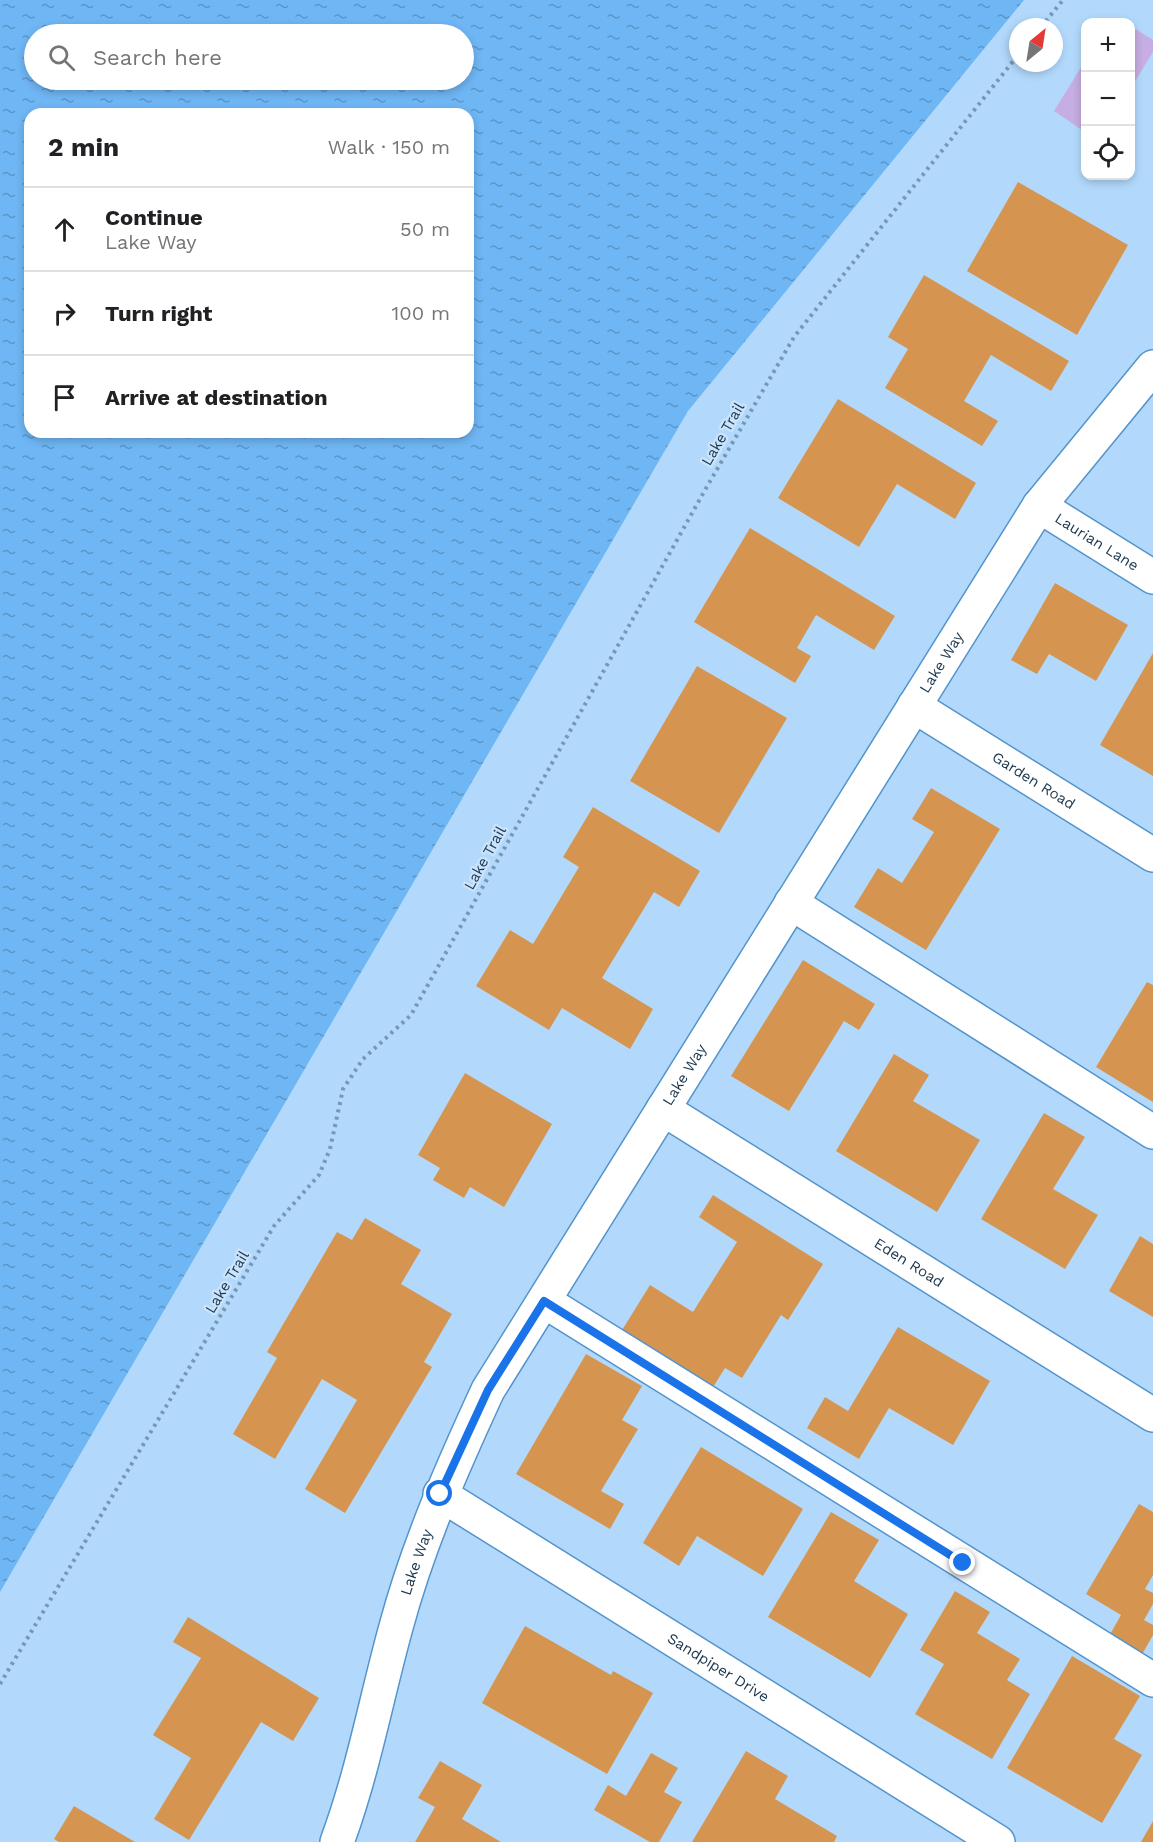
<!DOCTYPE html>
<html lang="en">
<head>
<meta charset="utf-8">
<style>
  :root { --surface:#fff; --page:#f2f2f2; --text:#202124; --muted:#757577; --line:#e0e0e0 }
  body { margin:0; font-family:"Work Sans",sans-serif; background:var(--page); color:var(--text) }
  .controls { position:absolute; right:18px; top:18px; display:grid; overflow:hidden; border-radius:12px; box-shadow:0 3px 9px #0003 }
  .controls button { width:54px; height:54px; display:grid; place-items:center; padding:0; border:0; border-bottom:2px solid var(--line); background:var(--surface); color:var(--text); font:30px sans-serif }
  .compass { position:absolute; left:1009px; top:18px; width:54px; height:54px; border-radius:50%; background:var(--surface); box-shadow:0 3px 9px #0003; rotate:30deg }
  .stop { position:absolute; width:18px; height:18px; margin:-14px; border:4px solid #1a73e8; border-radius:50%; background:#fff }
  .stop.end { background:#1a73e8; border-color:#fff; box-shadow:0 2px 6px #0008 }
  .list { margin:0; padding:0; list-style:none }
  h2 { display:flex; justify-content:space-between; align-items:center; height:78px; margin:0; padding:0 24px; font-size:26px }
  h2 small { font-size:20px; font-weight:400; color:var(--muted) }
  .list li { display:grid; grid-template-columns:39px 1fr auto; gap:18px; align-items:center; box-sizing:border-box; height:84px; padding:0 24px; border-top:2px solid var(--line) }
  .list b { display:block; font-size:22px; white-space:nowrap }
  .list p { margin:0; font-size:20px; white-space:nowrap; color:var(--muted) }
  .list em { font-size:20px; font-style:normal; color:var(--muted) }
  .icon { flex:none; width:33px; height:33px; fill:none; stroke:currentColor; stroke-width:2; stroke-linecap:round; stroke-linejoin:round }
  .map { position:relative; flex:none; width:1153px; height:1842px; overflow:hidden }
  .search { position:absolute; background:var(--surface); box-shadow:0 3px 9px #0003; left:24px; top:24px; width:450px; height:66px; display:flex; align-items:center; gap:15px; box-sizing:border-box; padding:0 21px; border-radius:33px; color:var(--muted); font-size:22px }
  .panel { position:absolute; background:var(--surface); box-shadow:0 3px 9px #0003; left:24px; top:108px; width:450px; height:330px; border-radius:18px }
  .map>svg:first-child { display:block }
</style>
</head>
<body>
<div class="map">
<svg width="1153" height="1842" viewBox="0 0 1153 1842">
  <defs>
    <pattern id="water-ripples" width="26" height="14" patternUnits="userSpaceOnUse" patternTransform="scale(1.5)"><rect width="26" height="14" fill="#6fb6f4"/><path d="M2 4q2-2 4 0t4 0M15 11q2-2 4 0t4 0" fill="none" stroke="#5a95c8"/></pattern>
  </defs>
  <rect width="100%" height="100%" fill="#b2d9fc"/>
  <g fill="#c6ade2">
    <path d="M1131,26L1153,40V52L1131,88Z"/>
    <path d="M1085,61V132L1054,111Z"/>
  </g>
  <path fill="url(#water-ripples)" fill-rule="evenodd" d="M0,0H1024L688,411L0,1592ZM34,34H464V80H34ZM30,114H468V432H30Z"/>
  <g fill="#d59550">
    <path d="M1018,182L1128,245L1077,335L967,271Z"/>
    <path d="M924,275L1069,361L1051,391L991,355L964,401L998,421L982,446L885,388L908,349L888,337Z"/>
    <path d="M838,399L976,483L955,519L897,484L859,547L778,498Z"/>
    <path d="M750,528L895,616L874,650L816,615L797,648L811,656L795,683L694,622Z"/>
    <path d="M1055,583L1128,625L1096,681L1049,654L1037,674L1011,660Z"/>
    <path d="M1153,653V776L1100,745Z"/>
    <path d="M697,666L787,718L719,833L630,781Z"/>
    <path d="M931,788L1000,829L926,950L854,907L878,868L902,883L934,832L912,819Z"/>
    <path d="M593,807L700,871L679,907L654,892L602,978L653,1009L630,1049L562,1008L549,1030L476,986L510,930L533,944L579,867L563,857Z"/>
    <path d="M803,960L875,1004L859,1030L844,1021L789,1111L731,1076Z"/>
    <path d="M1147,982L1153,985V1102L1096,1067Z"/>
    <path d="M894,1054L929,1075L913,1101L980,1140L937,1212L836,1151Z"/>
    <path d="M465,1073L552,1124L504,1207L470,1187L464,1198L433,1180L440,1168L418,1155Z"/>
    <path d="M1044,1113L1085,1137L1053,1189L1098,1215L1065,1269L981,1219Z"/>
    <path d="M713,1195L823,1264L788,1320L781,1315L742,1378L725,1368L710,1392L619,1335L650,1285L693,1312L737,1242L699,1217Z"/>
    <path d="M365,1218L421,1250L401,1284L452,1314L424,1362L432,1367L345,1513L305,1489L357,1400L322,1379L275,1459L233,1434L277,1358L267,1352L337,1232L352,1240Z"/>
    <path d="M1140,1236L1153,1244V1317L1109,1291Z"/>
    <path d="M898,1327L990,1381L953,1445L889,1408L859,1459L807,1428L825,1397L848,1411Z"/>
    <path d="M586,1354L642,1386L622,1420L638,1429L601,1491L624,1504L610,1529L516,1474Z"/>
    <path d="M701,1447L803,1509L763,1576L697,1536L679,1566L643,1543Z"/>
    <path d="M1139,1504L1153,1512V1575L1145,1589L1153,1593V1604L1144,1620L1153,1625V1635L1140,1658L1108,1638L1121,1615L1086,1594Z"/>
    <path d="M831,1512L879,1540L854,1581L908,1614L870,1678L768,1617Z"/>
    <path d="M955,1591L990,1612L977,1633L1020,1659L1007,1680L1030,1694L992,1759L915,1714L944,1664L920,1650Z"/>
    <path d="M188,1617L319,1698L293,1741L261,1722L189,1840L154,1819L191,1758L153,1735L201,1658L173,1642Z"/>
    <path d="M525,1626L611,1675L613,1671L653,1693L607,1774L482,1703Z"/>
    <path d="M1072,1656L1140,1696L1114,1739L1142,1755L1102,1823L1007,1768Z"/>
    <path d="M746,1751L788,1776L775,1799L837,1836L834,1842H692Z"/>
    <path d="M651,1753L678,1768L664,1792L682,1802L659,1842H650L594,1810L608,1785L626,1796Z"/>
    <path d="M440,1761L482,1785L462,1819L501,1842H415L435,1807L418,1798Z"/>
    <path d="M74,1806L135,1842H59L54,1839Z"/>
    <path d="M1153,1821V1842H1141Z"/>
  </g>
  <g fill="none" stroke-linecap="round" stroke-linejoin="round">
    <g stroke="#5394cc" stroke-width="36">
      <g id="minor">
        <path id="s1" d="M1039,506L1153,577"/>
        <path id="s2" d="M914,706L1153,855"/>
        <path d="M791,903L1153,1132"/>
        <path id="s3" d="M663,1109L1153,1415"/>
        <path d="M544,1301L1153,1680"/>
        <path id="s4" d="M440,1494L998,1842"/>
        <path id="s5" d="M337,1842C363,1772 376,1699 396,1627C418,1545 452,1468 488,1390L1039,506L1153,367"/>
      </g>
    </g>
    <g stroke="#7598b6" stroke-width="4" stroke-dasharray="3 4.5" stroke-linecap="butt">
      <path d="M1041,27L1063,0"/>
      <path d="M0,1684L274,1226L319,1175L330,1149L343,1089L363,1059L411,1015L705,490L794,337L1018,55"/>
    </g>
    <use href="#minor" stroke="#fff" stroke-width="33"/>
  </g>
  <g fill="none" stroke-linecap="round" stroke-linejoin="round">
    <path stroke="#1a73e8" stroke-width="8" d="M440,1494L488,1390L544,1301L963,1563"/>
  </g>
  <g text-anchor="middle" dominant-baseline="central" stroke-width="4.5" stroke-linejoin="round" paint-order="stroke">
    <g font-size="15" fill="#1b374e" stroke="#cbe4fc">
      <text transform="translate(723 434) rotate(-60)">Lake Trail</text>
      <text stroke="none"><textPath href="#s1" startOffset="68">Laurian Lane</textPath></text>
      <text stroke="none"><textPath href="#s5" startOffset="1335">Lake Way</textPath></text>
      <text stroke="none"><textPath href="#s2" startOffset="141">Garden Road</textPath></text>
      <text transform="translate(485 858) rotate(-61)">Lake Trail</text>
      <text stroke="none"><textPath href="#s5" startOffset="849">Lake Way</textPath></text>
      <text stroke="none"><textPath href="#s3" startOffset="290">Eden Road</textPath></text>
      <text transform="translate(227 1282) rotate(-59)">Lake Trail</text>
      <text stroke="none"><textPath href="#s5" startOffset="291">Lake Way</textPath></text>
      <text stroke="none"><textPath href="#s4" startOffset="328">Sandpiper Drive</textPath></text>
    </g>
  </g>
</svg>
<div class="controls">
<button>+</button>
<button>−</button>
<button><svg class="icon" aria-label="locate" viewBox="0 0 24 24"><circle cx="12" cy="12" r="6"/><path d="M12 2v4M12 18v4M2 12h4M18 12h4"/></svg></button>
</div>
<svg class="compass" viewBox="-18 -18 36 36"><path d="M0-13l5 13h-10z" fill="#e53935"/><path d="M0 13l5-13h-10z" fill="#757577"/></svg>
<div class="stop" style="left:440px;top:1494px"></div>
<div class="stop end" style="left:963px;top:1563px"></div>
<div class="search"><svg class="icon" aria-label="search" viewBox="0 0 24 24"><circle cx="10" cy="10" r="6"/><path d="M15 15l6 6"/></svg>Search here</div>
<section class="panel">
<h2>2 min<small>Walk · 150 m</small></h2>
<ul class="list">
<li><svg class="icon" aria-label="ahead" viewBox="0 0 24 24"><path d="M12 20V5M6 11l6-6 6 6"/></svg><div><b>Continue</b><p>Lake Way</p></div><em>50 m</em></li>
<li><svg class="icon" aria-label="right" viewBox="0 0 24 24"><path d="M7 20v-9h11M14 6l5 5-5 5"/></svg><div><b>Turn right</b></div><em>100 m</em></li>
<li><svg class="icon" aria-label="arrive" viewBox="0 0 24 24"><path d="M6 21V4h12l-3 4 3 4H6"/></svg><div><b>Arrive at destination</b></div></li>
</ul>
</section>
</div>
</body>
</html>
